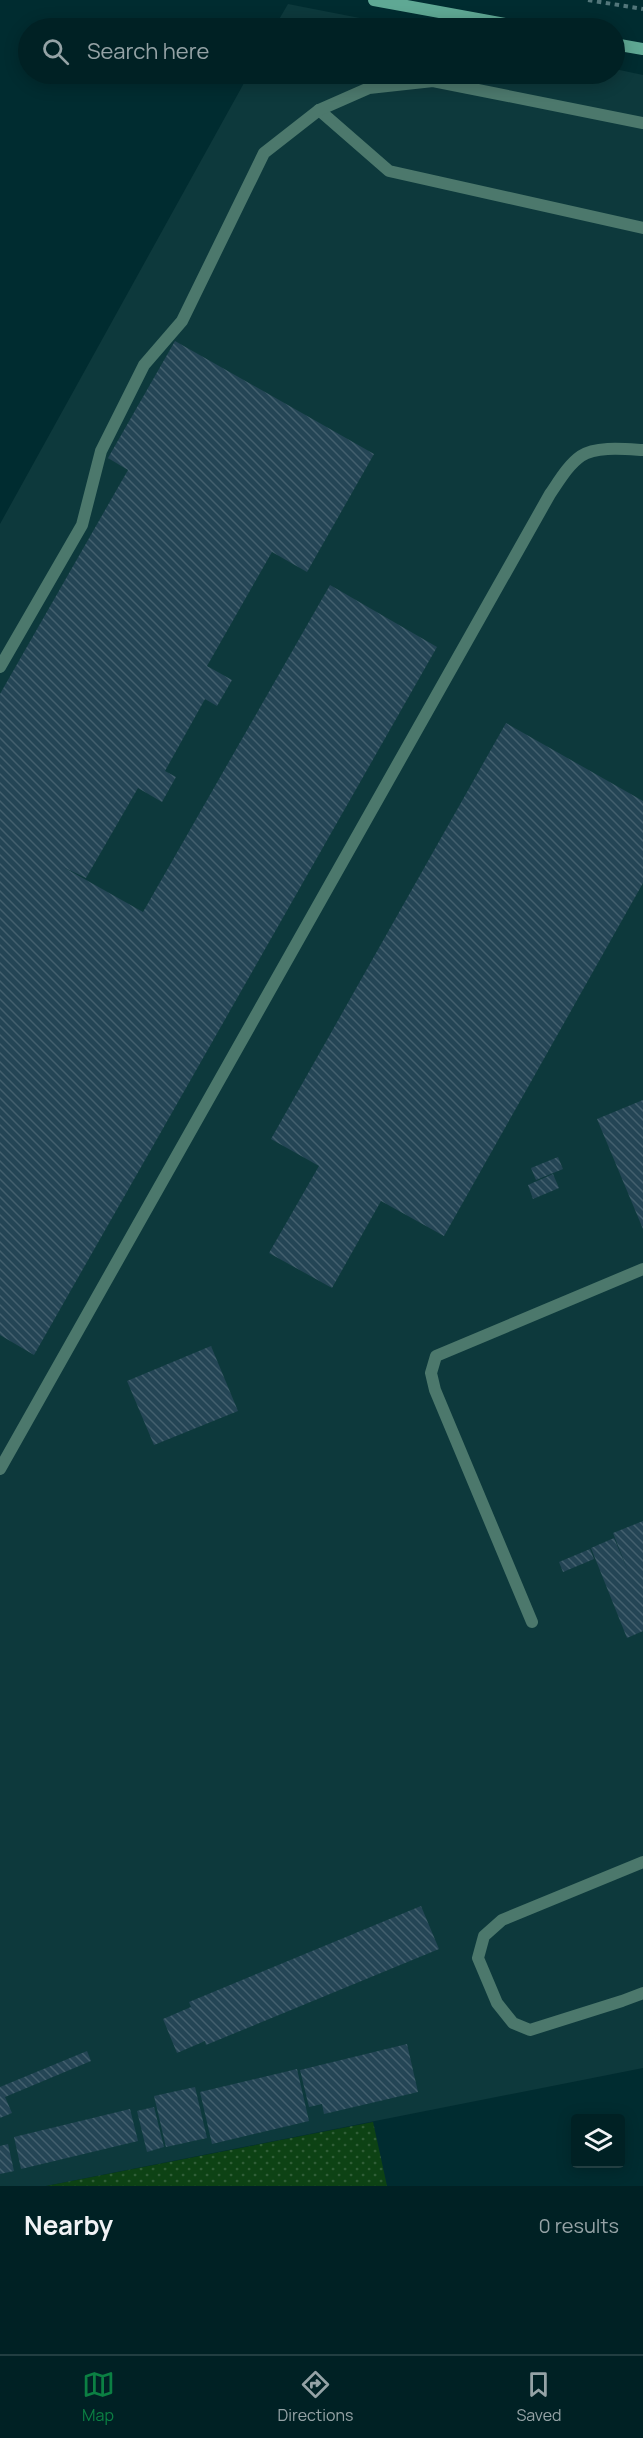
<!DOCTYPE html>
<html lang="en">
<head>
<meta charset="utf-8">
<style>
  :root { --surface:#002124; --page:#0a292c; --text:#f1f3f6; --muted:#95a3a6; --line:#223e41; --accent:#0b8043 }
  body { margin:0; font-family:Manrope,sans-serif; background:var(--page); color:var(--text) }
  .controls { position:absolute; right:18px; bottom:18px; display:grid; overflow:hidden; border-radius:6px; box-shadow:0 3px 15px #0003 }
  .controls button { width:54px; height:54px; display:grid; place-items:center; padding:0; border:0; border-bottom:2px solid var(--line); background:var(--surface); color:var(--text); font:30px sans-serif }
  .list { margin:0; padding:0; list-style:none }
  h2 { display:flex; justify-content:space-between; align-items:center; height:78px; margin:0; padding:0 24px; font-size:26px }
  h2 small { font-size:20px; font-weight:400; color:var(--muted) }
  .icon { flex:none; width:33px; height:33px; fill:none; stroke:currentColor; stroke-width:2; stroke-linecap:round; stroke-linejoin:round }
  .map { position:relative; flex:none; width:643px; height:2186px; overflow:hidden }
  .search { position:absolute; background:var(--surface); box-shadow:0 3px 15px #0003; left:18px; right:18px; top:18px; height:66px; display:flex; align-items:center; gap:15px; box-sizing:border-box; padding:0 21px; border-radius:33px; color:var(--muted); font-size:22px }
  .sheet { height:168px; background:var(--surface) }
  nav { display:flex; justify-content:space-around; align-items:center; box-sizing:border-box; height:84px; border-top:2px solid var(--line); background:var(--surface); font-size:16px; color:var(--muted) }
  nav a { display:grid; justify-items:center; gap:3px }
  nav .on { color:var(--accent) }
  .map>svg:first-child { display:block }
</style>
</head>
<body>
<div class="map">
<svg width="643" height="2186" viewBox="0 0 643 2186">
  <defs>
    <pattern id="grass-dots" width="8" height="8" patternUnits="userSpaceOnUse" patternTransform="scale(1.5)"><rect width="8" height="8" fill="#0d4214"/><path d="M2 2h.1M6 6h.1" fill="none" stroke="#305e37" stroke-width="1.8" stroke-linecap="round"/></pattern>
    <pattern id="building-back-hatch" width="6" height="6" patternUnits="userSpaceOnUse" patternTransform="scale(1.5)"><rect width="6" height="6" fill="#244555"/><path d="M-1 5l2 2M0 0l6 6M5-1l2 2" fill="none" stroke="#43606e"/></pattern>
  </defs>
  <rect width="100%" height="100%" fill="#002c30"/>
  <g fill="#0d393c">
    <path d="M288,4L411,28H274Z"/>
    <path d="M615,69L643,75V2068L46,2186H0V524L249,74H614Z"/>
  </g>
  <path fill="url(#grass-dots)" d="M373,2122L387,2186H46Z"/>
  <g fill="url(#building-back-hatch)">
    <path d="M175,341L374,454L307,572L272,552L207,666L232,680L217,706L205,699L165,771L176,777L162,802L138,788L86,878L63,867L143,912L330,585L437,647L34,1355L0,1335V694L128,470L108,458Z"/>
    <path d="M506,723L643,801V883L444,1236L381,1201L332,1288L269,1253L319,1166L271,1139Z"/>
    <path d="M643,1100V1229L597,1119Z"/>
    <path d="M558,1157L563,1169L536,1180L531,1168Z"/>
    <path d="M553,1174L559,1188L533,1199L528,1185Z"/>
    <path d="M211,1346L238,1411L154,1445L127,1381Z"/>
    <path d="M643,1521V1631L627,1638L591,1548L614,1538L628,1571L613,1533Z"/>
    <path d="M590,1549L594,1559L563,1572L559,1562Z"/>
    <path d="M421,1906L439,1949L206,2045L205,2041L177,2053L163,2019L191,2007L189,2002Z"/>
    <path d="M407,2044L418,2092L324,2114L322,2104L309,2107L300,2070Z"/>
    <path d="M87,2051L91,2061L5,2097L12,2113L0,2118V2087Z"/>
    <path d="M297,2069L309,2121L212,2144L200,2092Z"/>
    <path d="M195,2087L207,2138L166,2147L154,2096Z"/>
    <path d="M154,2107L164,2147L147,2152L137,2111Z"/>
    <path d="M130,2109L138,2141L21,2169L14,2137Z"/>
    <path d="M8,2144L14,2171L0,2174V2146Z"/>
  </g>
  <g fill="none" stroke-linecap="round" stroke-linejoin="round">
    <path stroke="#52767a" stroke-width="4" stroke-dasharray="4.5 4.5" stroke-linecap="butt" d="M588,0L643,9"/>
    <g stroke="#4c786c" stroke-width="12">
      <path d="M319,110L389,171L643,228"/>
      <path d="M0,667L82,525L101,451L144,365L182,321L264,153L319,110L369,88L433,81L643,123"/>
      <path d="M0,1469L550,494C559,481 568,465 581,456C596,446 625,449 643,450"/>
      <path d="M532,1622L435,1390L431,1373L436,1356L643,1269"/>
      <path d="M643,1862L502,1920L484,1936L478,1958L497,2003L513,2023L530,2030L622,2001L643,1993"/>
    </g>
    <g stroke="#5fa894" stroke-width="12">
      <path d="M374,0L527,28"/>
      <path d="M614,44L643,49"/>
    </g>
  </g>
</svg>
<div class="controls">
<button><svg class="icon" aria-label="layers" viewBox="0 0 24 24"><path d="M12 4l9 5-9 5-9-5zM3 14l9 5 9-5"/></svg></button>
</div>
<div class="search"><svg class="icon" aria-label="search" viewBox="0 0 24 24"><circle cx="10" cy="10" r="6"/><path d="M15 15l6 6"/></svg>Search here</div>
</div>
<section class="sheet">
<h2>Nearby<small>0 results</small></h2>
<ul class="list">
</ul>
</section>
<nav>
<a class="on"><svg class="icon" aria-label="map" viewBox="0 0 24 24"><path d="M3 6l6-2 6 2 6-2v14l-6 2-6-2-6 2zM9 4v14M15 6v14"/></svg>Map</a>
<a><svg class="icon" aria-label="directions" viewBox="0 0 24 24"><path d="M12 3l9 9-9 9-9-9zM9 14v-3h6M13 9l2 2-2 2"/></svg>Directions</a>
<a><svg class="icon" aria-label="saved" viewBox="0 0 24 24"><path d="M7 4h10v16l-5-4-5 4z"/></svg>Saved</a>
</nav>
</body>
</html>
